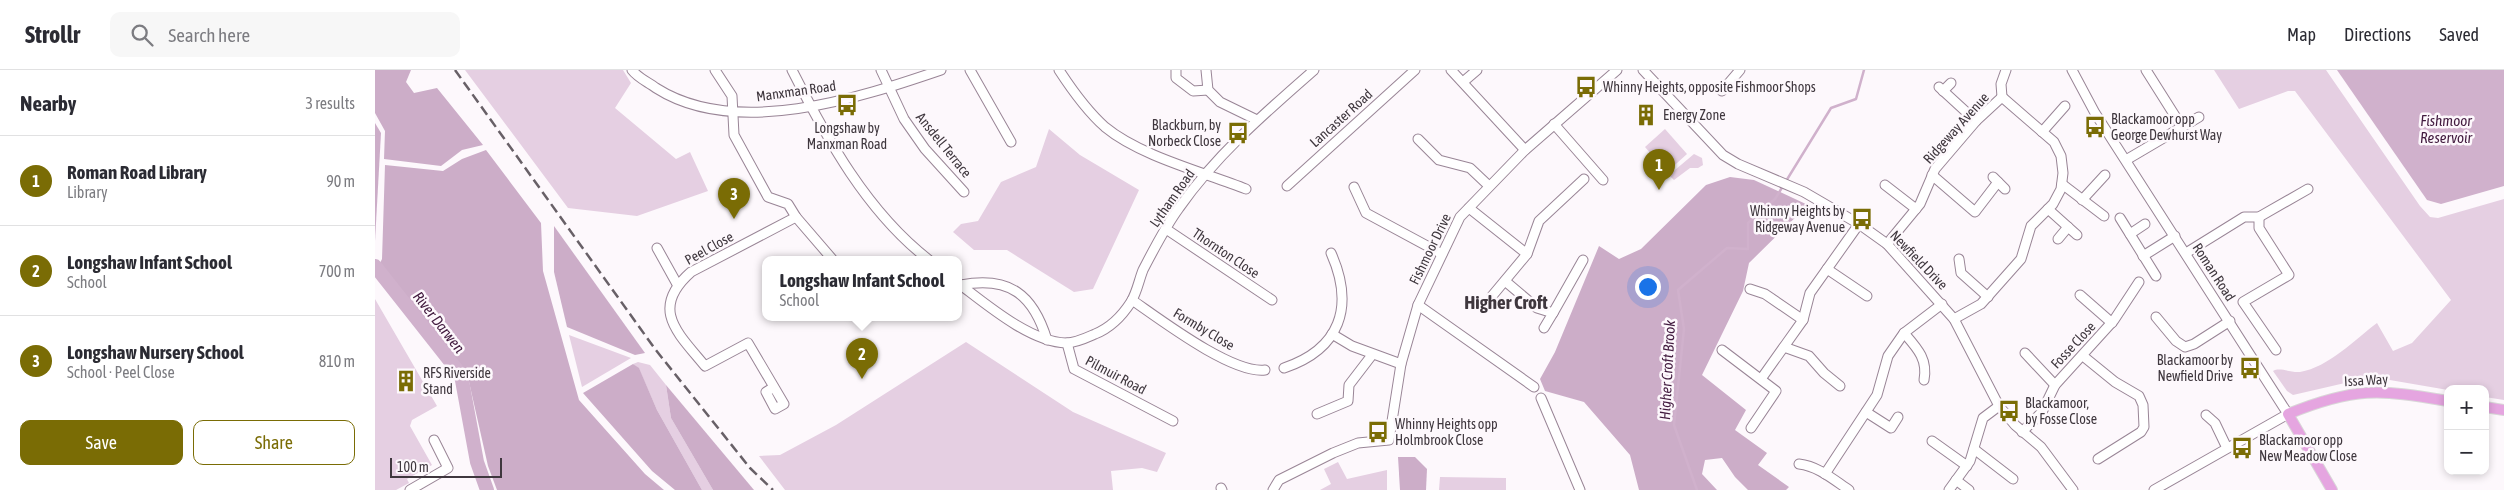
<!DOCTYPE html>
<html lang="en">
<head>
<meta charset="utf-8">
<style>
  :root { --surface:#fff; --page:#f7f7f7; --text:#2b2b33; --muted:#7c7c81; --line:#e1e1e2; --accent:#7a6c05 }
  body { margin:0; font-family:"Asap Condensed",sans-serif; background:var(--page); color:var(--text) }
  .controls { position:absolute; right:15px; bottom:15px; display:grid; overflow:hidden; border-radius:10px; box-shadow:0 2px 8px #0003 }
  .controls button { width:45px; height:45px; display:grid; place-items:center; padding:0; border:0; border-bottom:1px solid var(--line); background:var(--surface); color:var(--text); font:25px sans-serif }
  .scale { position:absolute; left:15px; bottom:12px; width:112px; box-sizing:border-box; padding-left:5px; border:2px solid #3f373e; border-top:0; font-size:14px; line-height:18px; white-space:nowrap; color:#3f373e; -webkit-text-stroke:4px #fdf8fc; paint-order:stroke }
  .you { position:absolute; left:1272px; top:216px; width:18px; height:18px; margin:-12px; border:4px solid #fff; border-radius:50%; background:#1a73e8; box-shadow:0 0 0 8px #1a73e833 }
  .badge { display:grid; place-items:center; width:32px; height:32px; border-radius:50%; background:var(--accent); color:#fff; font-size:16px; font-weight:700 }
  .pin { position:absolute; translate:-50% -41px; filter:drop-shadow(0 1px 2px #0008) }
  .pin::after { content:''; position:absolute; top:26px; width:18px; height:15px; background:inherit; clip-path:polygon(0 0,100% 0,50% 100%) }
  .popup { position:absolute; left:387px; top:186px; width:200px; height:65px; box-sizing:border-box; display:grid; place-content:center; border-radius:10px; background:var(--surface); filter:drop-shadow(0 1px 4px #0005); font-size:16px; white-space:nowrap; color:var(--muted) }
  .popup b { font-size:19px; color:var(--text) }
  .popup::after { content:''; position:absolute; left:50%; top:100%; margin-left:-10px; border:10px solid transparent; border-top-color:var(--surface) }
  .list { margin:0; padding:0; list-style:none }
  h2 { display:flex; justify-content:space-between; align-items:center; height:65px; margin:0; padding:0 20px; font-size:21px }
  h2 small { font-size:16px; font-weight:400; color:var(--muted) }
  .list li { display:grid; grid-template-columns:32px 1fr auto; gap:15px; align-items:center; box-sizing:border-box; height:90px; padding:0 20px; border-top:1px solid var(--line) }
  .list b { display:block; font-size:19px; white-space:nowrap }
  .list p { margin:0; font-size:16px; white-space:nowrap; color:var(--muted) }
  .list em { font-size:16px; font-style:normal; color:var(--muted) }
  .actions { display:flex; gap:10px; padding:15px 20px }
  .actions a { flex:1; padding:11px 0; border:1px solid var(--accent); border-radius:10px; text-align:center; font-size:18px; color:var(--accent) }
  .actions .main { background:var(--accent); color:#fff }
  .icon { flex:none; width:28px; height:28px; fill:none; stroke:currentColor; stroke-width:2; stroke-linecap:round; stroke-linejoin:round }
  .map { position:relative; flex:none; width:2129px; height:420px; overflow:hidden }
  header { display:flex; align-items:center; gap:30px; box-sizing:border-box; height:70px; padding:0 25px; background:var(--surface); border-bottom:1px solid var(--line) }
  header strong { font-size:24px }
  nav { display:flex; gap:28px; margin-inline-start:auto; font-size:18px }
  .search { width:350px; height:45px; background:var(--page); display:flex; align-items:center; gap:12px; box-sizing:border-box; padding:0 18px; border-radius:10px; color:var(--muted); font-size:19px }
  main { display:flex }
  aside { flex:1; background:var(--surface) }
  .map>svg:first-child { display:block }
</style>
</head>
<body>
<header>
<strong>Strollr</strong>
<div class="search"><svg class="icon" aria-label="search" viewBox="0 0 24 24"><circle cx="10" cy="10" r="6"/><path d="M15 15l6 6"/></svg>Search here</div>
<nav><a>Map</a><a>Directions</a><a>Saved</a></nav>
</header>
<main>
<aside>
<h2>Nearby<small>3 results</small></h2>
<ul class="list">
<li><span class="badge">1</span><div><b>Roman Road Library</b><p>Library</p></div><em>90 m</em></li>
<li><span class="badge">2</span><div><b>Longshaw Infant School</b><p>School</p></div><em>700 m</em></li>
<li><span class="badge">3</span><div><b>Longshaw Nursery School</b><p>School · Peel Close</p></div><em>810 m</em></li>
</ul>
<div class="actions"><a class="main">Save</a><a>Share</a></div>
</aside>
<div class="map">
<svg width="2129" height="420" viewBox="0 0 2129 420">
  <rect width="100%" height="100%" fill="#fdf8fc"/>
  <g fill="#e5cfe2">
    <path d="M90,0H248L256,13L240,38L301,89L315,82L333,121L262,146L193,138Z"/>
    <path d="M1839,0H1951L2045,136L2055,147L2063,148L2129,129V330L2110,327V319L2073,320L2009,309L1983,310L1918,325L1912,321L1898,301C1905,297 1916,303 1925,302C1954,297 1979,270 2002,253L2018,281L2037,273L2076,230L1920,21H1913L1864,39Z"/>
    <path d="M674,59L705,85L764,120L718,219L699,222L632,180H599L578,162L586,154L603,151L626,112L661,97Z"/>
    <path d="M1290,59L1312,84L1292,102L1270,77Z"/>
    <path d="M1319,84L1327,88L1328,95L1323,98H1315L1299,110L1294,105Z"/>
    <path d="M0,229L62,336L37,350L35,356L57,395L32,409L34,413L21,420H0Z"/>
    <path d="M194,265L256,288L207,317Z"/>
    <path d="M591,272L698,342L791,383L782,402L767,398L736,401L738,420H410L384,386L405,385L461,355Z"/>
    <path d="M263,292L275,295L291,315L296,348L338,420H327L282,340L264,299L258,294Z"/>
    <path d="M963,392L972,409L1012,400V420H945L956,414L949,399Z"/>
    <path d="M1065,407L1131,408V420H1064Z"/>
  </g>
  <g fill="#ccadc8">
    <path d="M0,0H36L31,12L39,23L62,18L108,75L87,80L66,96L9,89L10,61L0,43Z"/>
    <path d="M0,53L6,63L0,171Z"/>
    <path d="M111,80L166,153L168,201L204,330L270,404L289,420H122L113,396L92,303L4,195L7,189L10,95L68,101L87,89Z"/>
    <path d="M1355,107L1379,110L1433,135L1374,193L1368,221L1327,305L1371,340L1360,360L1392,383L1383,395L1414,417L1411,420H1373L1360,407L1347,388L1330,390L1327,404L1342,420H1264L1255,385L1209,332L1170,321L1165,309L1180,282L1224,176L1244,189L1266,179L1331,115Z"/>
    <path d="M179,156L270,283L260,285L192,257L179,202Z"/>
    <path d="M258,294L264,298L282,340L327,420H300L277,401L208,323Z"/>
    <path d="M291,315L379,420H338L296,348Z"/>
    <path d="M1023,387H1040L1052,399L1051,420H1025Z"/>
  </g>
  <path fill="#d0b1cc" d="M1962,0H2129V116L2066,134L2052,130Z"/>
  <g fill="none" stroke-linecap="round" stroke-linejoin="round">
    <path stroke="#d0b1cc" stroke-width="2.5" d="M1322,420L1299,355L1309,259L1303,220L1352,178L1373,179V153L1400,129L1456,38L1481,29L1489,0"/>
    <path stroke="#d0b1cc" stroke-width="14" d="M0,196L86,305L102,392L112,420"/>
    <g stroke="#998596" stroke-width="11">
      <g id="minor">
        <path d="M257,0C263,8 273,12 281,18C361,69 484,28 566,0"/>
        <path d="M340,0L357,26L359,65L393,127L413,134L421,147L458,190"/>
        <path d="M417,0C452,69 492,142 554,190"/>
        <path d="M506,0L529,49L550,79L589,122"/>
        <path d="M595,0L636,72"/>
        <path d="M684,0C697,20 712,41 730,57C765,86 828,102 871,119"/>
        <path d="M801,0V8L818,21L833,20"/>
        <path d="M831,0L833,20L845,32L882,50"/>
        <path d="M1076,0L1150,80"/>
        <path d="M1268,0L1348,85L1363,94L1429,122L1484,154L1512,174L1579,249L1624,336L1640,355L1666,377L1698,420"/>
        <path d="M1697,0L1720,43L1913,344L1779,420"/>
        <path d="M1088,12L1102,0"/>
        <path d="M1564,17L1601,51"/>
        <path d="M1347,21L1365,0"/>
        <path d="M1568,21L1576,13"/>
        <path d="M1627,27L1626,14L1631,0"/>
        <path d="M1179,54L1228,110"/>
        <path d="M1807,57L1824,47"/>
        <path d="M1667,62L1690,36"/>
        <path d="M1043,69L1064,90L1095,98L1114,116"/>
        <path d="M1751,90L1807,57L1771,0"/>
        <path d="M1557,105L1600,142L1623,112"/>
        <path d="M1618,107L1630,119"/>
        <path d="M1687,114L1729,146"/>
        <path d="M1510,115L1541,139"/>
        <path d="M912,116L1040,0"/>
        <path d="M979,117L991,143L1067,184"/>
        <path d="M1707,130L1730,105"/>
        <path d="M1094,138L1152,184L1117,226"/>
        <path d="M1673,139L1702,165"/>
        <path d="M1884,147V158L1914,205L1868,232L1901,280"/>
        <path d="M1745,148L1781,206"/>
        <path d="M791,159L897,230"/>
        <path d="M1755,164L1770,154"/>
        <path d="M1683,169L1693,157"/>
        <path d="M1512,174L1545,134L1560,99L1601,51L1627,27L1679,72L1686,86L1688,103L1686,119L1678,134L1656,156L1646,189L1606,234L1579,249"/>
        <path d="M282,178L302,214"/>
        <path d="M1811,183L1869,147H1884L1933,119"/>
        <path d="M1152,184L1164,151L1209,109"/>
        <path d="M1768,186L1800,166"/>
        <path d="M1584,189L1586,203L1613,227"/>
        <path d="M1452,199L1492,226"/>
        <path d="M1130,211L1162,238L1178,243L1169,258"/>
        <path d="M583,213C611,234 655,272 691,273C701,273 711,268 720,264C735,258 747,246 756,232C762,222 764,210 768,200C779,179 790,157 804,138C841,85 891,42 939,0"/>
        <path d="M586,215C634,206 658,224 672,270"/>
        <path d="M1375,219L1390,224L1428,250"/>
        <path d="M1705,225L1737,253"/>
        <path d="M757,230C786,250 857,304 890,300"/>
        <path d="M1043,235L1159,317"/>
        <path d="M1178,243L1208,190"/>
        <path d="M1781,247L1801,271L1810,277L1819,274L1855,251"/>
        <path d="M1529,263C1542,278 1553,289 1549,310"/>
        <path d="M957,264L977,276L1026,294"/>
        <path d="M692,273L699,299L798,351"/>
        <path d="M1409,277L1434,286L1449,303L1465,316"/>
        <path d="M1347,280L1401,321L1376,358"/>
        <path d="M1650,283L1680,315"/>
        <path d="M1708,286L1740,312L1764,326L1768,335L1769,357L1766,362L1723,389"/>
        <path d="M909,298C965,279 980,237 956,183"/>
        <path d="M1386,309L1428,250L1435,223L1484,154"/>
        <path d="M399,317L391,322L400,339L409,334L373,273L330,296C303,263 274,239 316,202L421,147"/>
        <path d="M1166,328L1205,420"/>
        <path d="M1491,342L1516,358L1523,347"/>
        <path d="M942,344L973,331L974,315L997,285"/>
        <path d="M1831,345L1840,353L1852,378"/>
        <path d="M1647,362L1667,342L1680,315L1739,250L1764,212"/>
        <path d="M1557,371L1592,396"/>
        <path d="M1599,379L1638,409"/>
        <path d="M1424,394C1443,396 1459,410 1474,420"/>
        <path d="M1450,404L1502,325L1513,286L1529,263L1567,234"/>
        <path d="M1581,410L1594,420"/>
        <path d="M846,418L847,420"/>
        <path d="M35,420L73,398L59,370"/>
        <path d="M898,420L904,410L958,383L983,373L1014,370L1026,294L1043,235L1085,147L1150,80L1242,0"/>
        <path d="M1574,420L1595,391L1608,348L1624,336"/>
      </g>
    </g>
    <g stroke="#d9d7d8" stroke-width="12">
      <g id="major">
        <path d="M2110,337L2129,340"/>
        <path d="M1957,420L1913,344C1979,317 2004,319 2073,331"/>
      </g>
    </g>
    <use href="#minor" stroke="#fff" stroke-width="9"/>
    <use href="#major" stroke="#e5a5e0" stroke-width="10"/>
    <path stroke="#686067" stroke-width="2.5" stroke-dasharray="10 5" stroke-linecap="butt" d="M80,0L280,279L375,398L398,420"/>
  </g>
  <defs>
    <g id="bus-bare" transform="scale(1.725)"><path d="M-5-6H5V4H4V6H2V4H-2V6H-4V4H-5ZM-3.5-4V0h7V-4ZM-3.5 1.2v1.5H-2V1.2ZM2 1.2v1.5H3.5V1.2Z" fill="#7a6c05" stroke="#fdf8fc" stroke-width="2.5" paint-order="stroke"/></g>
    <g id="building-bare" transform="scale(1.725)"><path d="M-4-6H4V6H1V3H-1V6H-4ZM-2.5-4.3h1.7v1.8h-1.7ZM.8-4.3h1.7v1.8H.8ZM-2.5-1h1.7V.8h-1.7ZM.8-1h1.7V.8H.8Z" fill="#7a6c05" stroke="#fdf8fc" stroke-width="2.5" paint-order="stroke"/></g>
  </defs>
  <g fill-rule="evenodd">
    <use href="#bus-bare" x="1211" y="17"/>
    <use href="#bus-bare" x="472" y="35"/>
    <use href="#building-bare" x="1271" y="45"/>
    <use href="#bus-bare" x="1720" y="57"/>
    <use href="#bus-bare" x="863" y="63"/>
    <use href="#bus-bare" x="1487" y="149"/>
    <use href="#bus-bare" x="1875" y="298"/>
    <use href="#building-bare" x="31" y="311"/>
    <use href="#bus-bare" x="1634" y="341"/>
    <use href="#bus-bare" x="1003" y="362"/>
    <use href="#bus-bare" x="1867" y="378"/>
  </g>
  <g text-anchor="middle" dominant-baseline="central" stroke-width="5" stroke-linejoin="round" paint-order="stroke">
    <g font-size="14" fill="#3f373e" stroke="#fdf8fc" text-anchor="start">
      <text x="1228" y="17">Whinny Heights, opposite Fishmoor Shops</text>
      <text x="1288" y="45">Energy Zone</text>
      <text x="1736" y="49">Blackamoor opp<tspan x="1736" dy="16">George Dewhurst Way</tspan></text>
      <text x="846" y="55" text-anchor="end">Blackburn, by<tspan x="846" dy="16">Norbeck Close</tspan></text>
      <text x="472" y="58" text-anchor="middle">Longshaw by<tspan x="472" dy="16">Manxman Road</tspan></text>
      <text x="1470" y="141" text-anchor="end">Whinny Heights by<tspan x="1470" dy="16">Ridgeway Avenue</tspan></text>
      <text x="1858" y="290" text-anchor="end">Blackamoor by<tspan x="1858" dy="16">Newfield Drive</tspan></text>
      <text x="48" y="303">RFS Riverside<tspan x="48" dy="16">Stand</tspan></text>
      <text x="1650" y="333">Blackamoor,<tspan x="1650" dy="16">by Fosse Close</tspan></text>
      <text x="1020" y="354">Whinny Heights opp<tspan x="1020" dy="16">Holmbrook Close</tspan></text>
      <text x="1884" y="370">Blackamoor opp<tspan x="1884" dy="16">New Meadow Close</tspan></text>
    </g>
    <g font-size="14" fill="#3f373e" stroke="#fdf8fc">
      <text transform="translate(421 21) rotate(-8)">Manxman Road</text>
      <text transform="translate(966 48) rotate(-42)">Lancaster Road</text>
      <text transform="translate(1581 58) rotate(-48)">Ridgeway Avenue</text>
      <text transform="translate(569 75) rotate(51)">Ansdell Terrace</text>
      <text transform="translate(797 128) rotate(-55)">Lytham Road</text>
      <text transform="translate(334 178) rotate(-29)">Peel Close</text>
      <text transform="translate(1055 179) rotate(-64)">Fishmoor Drive</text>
      <text transform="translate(851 183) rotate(34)">Thornton Close</text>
      <text transform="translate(1544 190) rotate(46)">Newfield Drive</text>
      <text transform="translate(1839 202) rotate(57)">Roman Road</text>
      <text transform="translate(829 259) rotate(31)">Formby Close</text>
      <text transform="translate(1698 275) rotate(-47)">Fosse Close</text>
      <text transform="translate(741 305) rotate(28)">Pilmuir Road</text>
      <text transform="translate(1991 310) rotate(-3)">Issa Way</text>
    </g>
    <g font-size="15" font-style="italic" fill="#421b3f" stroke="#fdf8fc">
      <text x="2071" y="50">Fishmoor<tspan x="2071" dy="17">Reservoir</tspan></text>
      <text transform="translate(64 252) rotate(52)">River Darwen</text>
      <text transform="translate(1292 300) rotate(-87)">Higher Croft Brook</text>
    </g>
    <g font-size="19" font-weight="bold" fill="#3f373e" stroke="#fdf8fc">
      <text x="1131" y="232">Higher Croft</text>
    </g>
  </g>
</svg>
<div class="controls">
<button>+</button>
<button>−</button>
</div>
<div class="scale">100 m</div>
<div class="you"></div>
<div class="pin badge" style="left:1284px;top:120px">1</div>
<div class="pin badge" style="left:487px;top:309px">2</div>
<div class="popup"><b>Longshaw Infant School</b>School</div>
<div class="pin badge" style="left:359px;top:149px">3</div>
</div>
</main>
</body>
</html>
